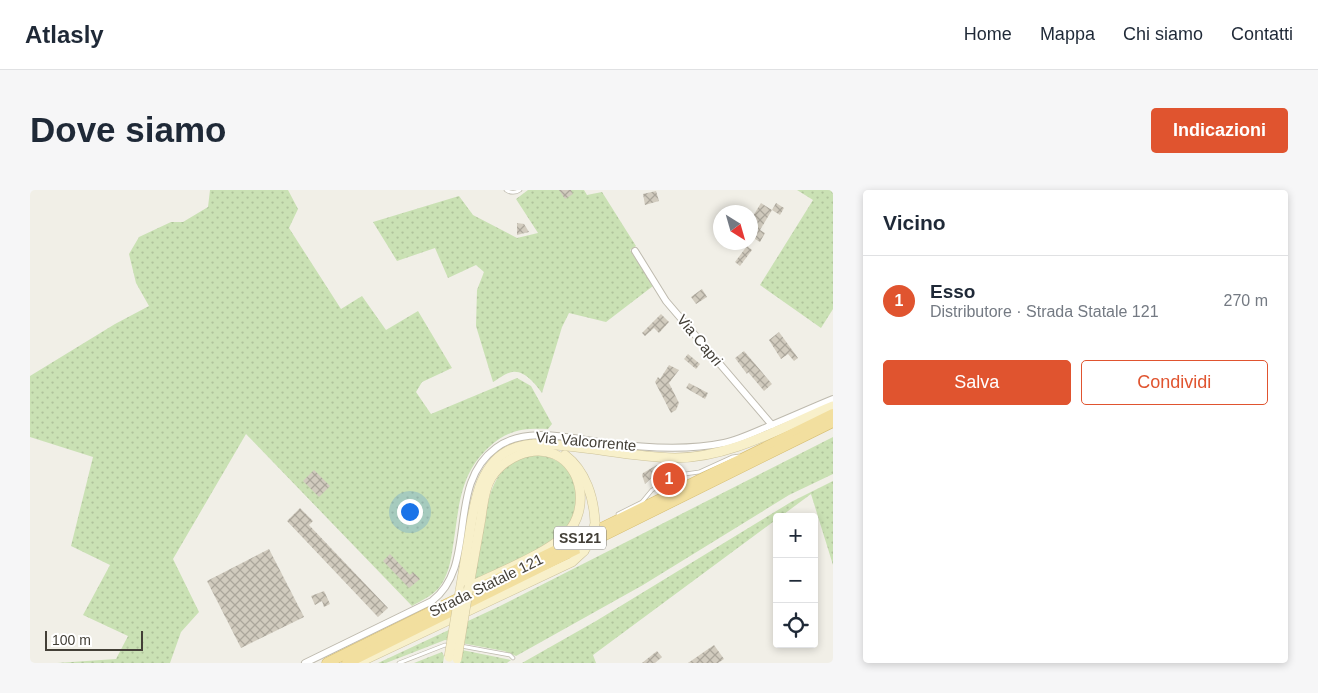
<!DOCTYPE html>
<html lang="it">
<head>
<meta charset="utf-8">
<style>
  :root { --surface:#fff; --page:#f6f6f7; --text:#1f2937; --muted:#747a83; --line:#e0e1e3; --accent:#e0542f }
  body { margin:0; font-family:Arial,sans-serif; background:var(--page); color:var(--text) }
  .controls { position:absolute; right:15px; bottom:15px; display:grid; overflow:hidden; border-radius:5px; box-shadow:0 2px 8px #0003 }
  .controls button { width:45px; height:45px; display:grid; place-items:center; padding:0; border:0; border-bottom:1px solid var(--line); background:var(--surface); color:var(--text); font:25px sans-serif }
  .compass { position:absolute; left:683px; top:15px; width:45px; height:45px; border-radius:50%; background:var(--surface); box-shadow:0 2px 8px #0003; rotate:143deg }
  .scale { position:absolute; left:15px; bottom:12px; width:98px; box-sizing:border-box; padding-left:5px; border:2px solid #433f37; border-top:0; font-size:14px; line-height:18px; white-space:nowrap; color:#433f37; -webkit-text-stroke:4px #fff; paint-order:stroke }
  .you { position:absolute; left:379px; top:321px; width:18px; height:18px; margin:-12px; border:4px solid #fff; border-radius:50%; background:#1a73e8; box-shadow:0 0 0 8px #1a73e833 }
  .badge { display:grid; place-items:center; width:32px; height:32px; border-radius:50%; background:var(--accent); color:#fff; font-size:16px; font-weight:700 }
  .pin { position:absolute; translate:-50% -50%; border:2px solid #fff; box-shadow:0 1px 5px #0006 }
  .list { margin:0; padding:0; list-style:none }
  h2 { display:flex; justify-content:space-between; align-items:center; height:65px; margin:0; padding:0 20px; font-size:21px }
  h2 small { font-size:16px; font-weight:400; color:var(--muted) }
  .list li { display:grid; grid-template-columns:32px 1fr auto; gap:15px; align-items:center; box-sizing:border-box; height:90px; padding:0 20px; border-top:1px solid var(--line) }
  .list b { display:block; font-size:19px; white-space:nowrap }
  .list p { margin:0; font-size:16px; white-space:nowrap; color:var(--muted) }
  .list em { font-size:16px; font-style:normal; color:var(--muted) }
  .actions { display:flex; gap:10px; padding:15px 20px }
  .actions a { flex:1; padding:11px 0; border:1px solid var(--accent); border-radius:5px; text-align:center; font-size:18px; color:var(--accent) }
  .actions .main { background:var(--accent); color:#fff }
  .icon { flex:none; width:28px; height:28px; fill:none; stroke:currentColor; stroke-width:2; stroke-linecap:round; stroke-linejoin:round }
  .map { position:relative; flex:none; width:803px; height:473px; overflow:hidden; border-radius:5px }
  header { display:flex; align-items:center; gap:30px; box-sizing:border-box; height:70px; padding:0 25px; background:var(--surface); border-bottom:1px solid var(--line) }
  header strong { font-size:24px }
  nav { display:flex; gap:28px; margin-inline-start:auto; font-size:18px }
  .intro { display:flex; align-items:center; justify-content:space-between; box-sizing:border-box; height:120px; padding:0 30px }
  h1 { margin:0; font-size:35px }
  .button { padding:12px 22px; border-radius:5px; background:var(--accent); color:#fff; font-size:18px; font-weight:700 }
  main { display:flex; gap:30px; padding:0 30px }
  aside { flex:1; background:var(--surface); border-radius:5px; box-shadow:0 2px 8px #0003 }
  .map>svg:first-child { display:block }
</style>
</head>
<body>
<header>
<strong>Atlasly</strong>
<nav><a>Home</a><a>Mappa</a><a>Chi siamo</a><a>Contatti</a></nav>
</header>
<div class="intro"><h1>Dove siamo</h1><a class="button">Indicazioni</a></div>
<main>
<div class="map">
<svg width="803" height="473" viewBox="0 0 803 473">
  <defs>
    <pattern id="grass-dots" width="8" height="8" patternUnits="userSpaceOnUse" patternTransform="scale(1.25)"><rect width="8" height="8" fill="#cae1b4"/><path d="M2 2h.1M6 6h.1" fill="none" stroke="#afc29b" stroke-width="1.8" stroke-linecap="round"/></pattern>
    <pattern id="building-cross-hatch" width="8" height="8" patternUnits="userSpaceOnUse" patternTransform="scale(1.25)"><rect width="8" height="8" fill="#d1cbbe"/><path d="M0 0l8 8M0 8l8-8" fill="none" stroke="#aba69b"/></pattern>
  </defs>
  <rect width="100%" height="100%" fill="#f1efe7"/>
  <g fill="url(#grass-dots)">
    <path d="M180,0H258L268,19L259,38L311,119L332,106L356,140L388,121L422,178L392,192L386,202L401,224L487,188L501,196L522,234L518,239C493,238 477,240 458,258C429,285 429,319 423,356C421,371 418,387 408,399C401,406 391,411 382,416L216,244L143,369L169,422L151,442L140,473H27L86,469L98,446L53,425L80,375L41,356L63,267L0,247V186L85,134L119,116L106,93L99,64L109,47L141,32H153L178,17Z"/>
    <path d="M498,0H554L557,5L572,2L606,56L600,60L623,96L576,132L539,123L532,137L512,203C505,194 495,180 482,182C476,183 468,189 463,192L446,136L447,100L454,82L446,75L418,88L405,58L367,71L343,32L429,6L443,25L487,48L508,43L486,9Z"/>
    <path d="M767,0H803V119L791,138L730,95L783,10Z"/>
    <path d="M803,247V284L759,305L613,395L486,466L474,461L415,450L356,473H348L468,417Z"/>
    <path d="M503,265C522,266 535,272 543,289C550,302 548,320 541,333C528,356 468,380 444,392C447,374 450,356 453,338C459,304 463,273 503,265Z"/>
    <path d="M803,291V375L781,304L750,327H747V329L563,465L566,473H492L566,431L761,312Z"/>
    <path d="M432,460L481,470L477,473H430Z"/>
    <path d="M412,462L414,466L413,473H384Z"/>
  </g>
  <g fill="url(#building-cross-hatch)">
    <path d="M529,0H541L543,4L535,9Z"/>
    <path d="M626,1L629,11L615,15L613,4Z"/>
    <path d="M731,13L742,20L730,40L735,43L730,52L720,46V31Z"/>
    <path d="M746,13L754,18L750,25L742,20Z"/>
    <path d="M487,33L494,34L499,42L487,45Z"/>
    <path d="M717,56L722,60L710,76L705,72Z"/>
    <path d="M672,99L677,107L666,114L661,107Z"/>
    <path d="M631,124L639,132L629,143L624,138L615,146L612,143Z"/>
    <path d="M749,142L768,168L764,171L758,164L751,169L739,150Z"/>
    <path d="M714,161L742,194L734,201L718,182L717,184L705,168Z"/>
    <path d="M658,164L670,174L666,179L654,169Z"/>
    <path d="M639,175L649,180L639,193L649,213L646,220L641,223L625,192L628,187L630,189Z"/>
    <path d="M659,193L678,203L675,209L656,198Z"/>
    <path d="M639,274H644L646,278L649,277L651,282L630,292L626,284L615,294L612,285L613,283L627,275L630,278Z"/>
    <path d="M284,280L300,296L289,307L273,291Z"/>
    <path d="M270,318L283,331L279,335L358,418L348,427L257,331Z"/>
    <path d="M239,359L274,427L211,458L177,391Z"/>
    <path d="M360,364L380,385L383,382L390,389L379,398L353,371Z"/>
    <path d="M294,401L300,414L294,417L292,411L285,415L281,406Z"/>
    <path d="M684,455L694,469L688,473H658Z"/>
    <path d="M627,461L632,467L625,473H612Z"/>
  </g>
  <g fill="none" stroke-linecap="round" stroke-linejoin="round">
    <g stroke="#bebaae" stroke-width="4.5">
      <g id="lane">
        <path d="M476,0C480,3 486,3 490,0"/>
        <path d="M588,324L612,312L622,300L655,284L669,282L702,267L709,266"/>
        <path d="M431,456L480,465L483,468"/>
        <path d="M369,473L415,455L420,456"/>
      </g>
    </g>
    <g stroke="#bebaae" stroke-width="8">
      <g id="street">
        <path d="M605,61L636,111L742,235"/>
        <path d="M275,473L402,411C449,375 415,295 466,258C496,235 542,249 577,253C615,258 656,261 694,253C708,250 723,243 737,237C759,228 781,218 803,209"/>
      </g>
    </g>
    <g stroke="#ccc29b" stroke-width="10">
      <g id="secondary">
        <path d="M504,254C551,254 597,267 645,268C701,268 752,237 803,216"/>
        <path d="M535,265C556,281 564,308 565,333"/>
        <path d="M430,401C433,383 436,365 439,347C444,314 449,269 487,257C494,255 502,253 509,255"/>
        <path d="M437,401L445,394C470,382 520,362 538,342C558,320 554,277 524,264C501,255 474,268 461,288C454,299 453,315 451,328C447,351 443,373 439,396"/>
        <path d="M328,473L542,372L554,361"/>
      </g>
    </g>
    <g stroke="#d5bd71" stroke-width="11">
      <g id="primary">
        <path d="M297,473L803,224"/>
        <path d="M317,473L803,232"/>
      </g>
    </g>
    <use href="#lane" stroke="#fff" stroke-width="3"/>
    <use href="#street" stroke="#fff" stroke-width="6"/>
    <use href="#secondary" stroke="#f8f0ca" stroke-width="9"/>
    <use href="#primary" stroke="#f2df9f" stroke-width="10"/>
    <g stroke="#ccc29b" stroke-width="10" stroke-linecap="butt">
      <g id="secondary-bridge">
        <path d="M554,361L562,348L565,333"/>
        <path d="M419,467L430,401"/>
        <path d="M427,469L439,396"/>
      </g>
    </g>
    <use href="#secondary-bridge" stroke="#f8f0ca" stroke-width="9"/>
  </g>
  <g text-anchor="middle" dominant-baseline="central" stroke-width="4" stroke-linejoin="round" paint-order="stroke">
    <rect fill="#fff" stroke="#7b7973" stroke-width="1" x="524" y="336.5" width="52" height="23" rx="4"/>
    <g font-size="14" font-weight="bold" fill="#433f37">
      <text x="550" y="348">SS121</text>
    </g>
    <g font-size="15" fill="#433f37" stroke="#fff">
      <text transform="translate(670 150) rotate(50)">Via Capri</text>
      <text transform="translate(556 251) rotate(5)">Via Valcorrente</text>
      <text transform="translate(456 395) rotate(-26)">Strada Statale 121</text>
    </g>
  </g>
</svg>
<div class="controls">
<button>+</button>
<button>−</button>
<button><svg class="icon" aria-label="locate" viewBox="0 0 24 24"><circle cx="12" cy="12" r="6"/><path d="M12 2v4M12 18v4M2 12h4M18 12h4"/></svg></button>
</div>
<svg class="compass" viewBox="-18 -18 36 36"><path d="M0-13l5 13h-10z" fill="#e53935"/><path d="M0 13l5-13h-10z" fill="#747a83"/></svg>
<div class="scale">100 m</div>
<div class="you"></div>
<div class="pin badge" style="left:639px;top:289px">1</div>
</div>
<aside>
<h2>Vicino<small></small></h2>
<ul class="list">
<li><span class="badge">1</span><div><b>Esso</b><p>Distributore · Strada Statale 121</p></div><em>270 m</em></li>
</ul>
<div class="actions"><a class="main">Salva</a><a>Condividi</a></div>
</aside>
</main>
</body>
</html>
